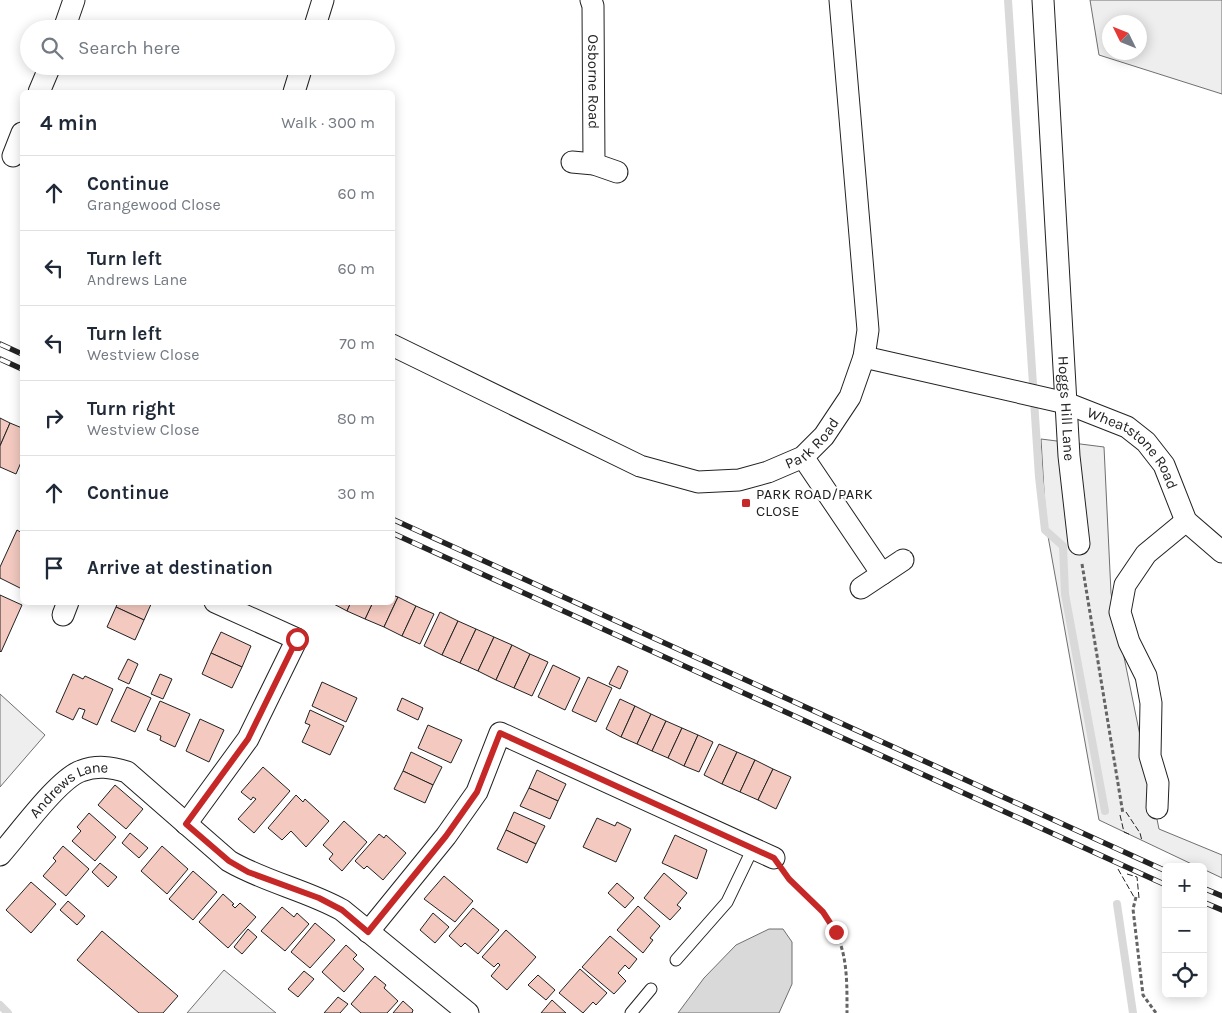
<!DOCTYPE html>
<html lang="en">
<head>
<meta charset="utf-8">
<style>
  :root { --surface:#fff; --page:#f2f2f3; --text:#1f2937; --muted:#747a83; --line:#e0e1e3 }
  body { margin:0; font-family:Karla,sans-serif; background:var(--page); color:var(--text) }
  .controls { position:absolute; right:15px; bottom:15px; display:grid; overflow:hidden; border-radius:8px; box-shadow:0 2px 12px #0003 }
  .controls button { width:45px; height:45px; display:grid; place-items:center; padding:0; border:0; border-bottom:1px solid var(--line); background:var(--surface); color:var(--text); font:25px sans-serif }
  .compass { position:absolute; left:1102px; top:15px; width:45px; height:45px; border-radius:50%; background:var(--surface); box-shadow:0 2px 12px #0003; rotate:313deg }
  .stop { position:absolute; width:15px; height:15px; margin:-11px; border:4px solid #c62828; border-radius:50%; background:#fff }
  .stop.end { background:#c62828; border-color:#fff; box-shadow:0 1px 5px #0008 }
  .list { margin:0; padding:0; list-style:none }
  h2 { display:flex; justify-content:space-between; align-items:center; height:65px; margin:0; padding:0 20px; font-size:21px }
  h2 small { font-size:16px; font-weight:400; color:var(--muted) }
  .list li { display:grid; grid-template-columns:32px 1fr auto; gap:15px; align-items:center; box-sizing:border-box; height:75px; padding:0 20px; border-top:1px solid var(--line) }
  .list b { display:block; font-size:19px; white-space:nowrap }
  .list p { margin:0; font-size:16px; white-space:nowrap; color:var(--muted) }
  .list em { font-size:16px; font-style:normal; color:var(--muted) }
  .icon { flex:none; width:28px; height:28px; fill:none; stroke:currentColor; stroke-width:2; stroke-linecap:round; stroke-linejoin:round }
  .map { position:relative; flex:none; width:1222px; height:1013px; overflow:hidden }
  .search { position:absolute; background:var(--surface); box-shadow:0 2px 12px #0003; left:20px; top:20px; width:375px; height:55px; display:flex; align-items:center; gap:12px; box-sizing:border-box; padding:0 18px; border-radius:28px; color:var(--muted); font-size:19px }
  .panel { position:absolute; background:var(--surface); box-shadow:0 2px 12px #0003; left:20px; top:90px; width:375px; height:515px; border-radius:8px }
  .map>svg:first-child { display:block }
</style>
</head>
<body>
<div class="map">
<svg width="1222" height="1013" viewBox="0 0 1222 1013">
  <rect width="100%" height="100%" fill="#fff"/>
  <g fill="#eee" stroke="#6f6f6f" fill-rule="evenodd">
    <path d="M1090,0H1222V94L1099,55ZM1140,22V52H1110V22Z"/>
    <path d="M1041,439L1104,447L1111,593L1159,829L1222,855V878L1203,869V867H1198L1099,820L1046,525Z"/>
    <path d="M0,694L45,735L0,787Z"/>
    <path d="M224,970L276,1013H187Z"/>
  </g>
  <path fill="#d9d9d9" stroke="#6f6f6f" d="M769,929H783L792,942V984L779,1013H678L704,978L736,945Z"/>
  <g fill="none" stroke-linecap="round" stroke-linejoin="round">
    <g stroke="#d9d9d9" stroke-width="8">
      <path d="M1008,0L1039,477L1045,530L1063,546L1065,594L1105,811"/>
      <path d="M1117,904L1133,1013"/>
      <path d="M0,1005L8,1013"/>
    </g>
  </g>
  <g fill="#f3c9c0" stroke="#222">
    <path d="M0,418L10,423L0,446Z"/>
    <path d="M10,423L22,428V460L16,474L0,467V446Z"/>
    <path d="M17,530L22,533V589L0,578V567Z"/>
    <path d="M0,595L22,605L1,652L0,651Z"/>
    <path d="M392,595L398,597L384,627L365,619L373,602H392Z"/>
    <path d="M398,597L416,606L402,636L384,627Z"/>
    <path d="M118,602H152L144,620L116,607Z"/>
    <path d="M330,602H351L347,611Z"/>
    <path d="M351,602H373L365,619L347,611Z"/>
    <path d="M416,606L434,614L420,644L402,636Z"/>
    <path d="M116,607L144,620L135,640L107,627Z"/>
    <path d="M440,612L458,621L442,655L424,646Z"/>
    <path d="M458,621L476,629L460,663L442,655Z"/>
    <path d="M476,629L494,637L478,671L460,663Z"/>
    <path d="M221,632L251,646L242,667L211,653Z"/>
    <path d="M494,637L512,645L496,680L478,671Z"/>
    <path d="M512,645L530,654L514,688L496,680Z"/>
    <path d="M211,653L242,667L232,688L202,674Z"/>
    <path d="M530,654L548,662L532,696L514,688Z"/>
    <path d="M128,659L138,664L129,684L118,679Z"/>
    <path d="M553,665L580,678L565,710L538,697Z"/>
    <path d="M618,666L628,671L620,689L609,684Z"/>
    <path d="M73,674L83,679L85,676L113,689L97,725L82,718L85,710L79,708L73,720L56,712Z"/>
    <path d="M160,674L172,679L163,699L151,694Z"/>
    <path d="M588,677L612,688L596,722L572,711Z"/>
    <path d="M322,682L357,698L346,722L312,706Z"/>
    <path d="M127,687L151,698L135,732L111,721Z"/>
    <path d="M402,698L423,708L418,720L397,710Z"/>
    <path d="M620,699L635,706L621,737L606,729Z"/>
    <path d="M160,701L190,714L175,747L160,740L161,736L147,730Z"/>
    <path d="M635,706L651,714L637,744L621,737Z"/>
    <path d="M310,710L344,726L330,755L302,742L310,725L305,723Z"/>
    <path d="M651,714L666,721L652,751L637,744Z"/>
    <path d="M200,719L224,730L209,762L186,751Z"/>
    <path d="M666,721L682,728L668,758L652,751Z"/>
    <path d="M428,725L462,740L451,763L418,748Z"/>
    <path d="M682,728L698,735L684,766L668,758Z"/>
    <path d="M698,735L713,742L699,772L684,766Z"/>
    <path d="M719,744L737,752L722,784L704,775Z"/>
    <path d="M411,752L442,767L433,785L403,771Z"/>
    <path d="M737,752L755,760L740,792L722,784Z"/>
    <path d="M755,760L773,769L758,800L740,792Z"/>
    <path d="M263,767L290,791L254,833L238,819L256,799L253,797L251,800L241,792Z"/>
    <path d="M773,769L791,777L776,809L758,800Z"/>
    <path d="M537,770L566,784L558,801L529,788Z"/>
    <path d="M403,771L433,785L425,803L394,789Z"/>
    <path d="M115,785L143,809L126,829L98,805Z"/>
    <path d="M529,788L558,801L550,819L520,806Z"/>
    <path d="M296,795L303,802L305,799L329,821L306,847L291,831L282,840L268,828Z"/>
    <path d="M514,812L545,826L536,844L506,830Z"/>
    <path d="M89,813L116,837L95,861L72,841L81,831L77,827Z"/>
    <path d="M597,818L615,826L617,822L631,829L616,862L583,847Z"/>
    <path d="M344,821L367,842L342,871L329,859L333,854L323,845Z"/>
    <path d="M506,830L536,844L527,863L497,849Z"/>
    <path d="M130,833L148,848L139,858L122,843Z"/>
    <path d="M379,834L384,838L386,835L406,853L383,880L367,866L364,869L355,861Z"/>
    <path d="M675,835L707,850L697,879L662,863Z"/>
    <path d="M63,846L89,869L66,896L43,876L56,861L53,858Z"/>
    <path d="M162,846L188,869L167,894L141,871Z"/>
    <path d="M100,863L117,877L108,887L92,872Z"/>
    <path d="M193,871L217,892L193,920L169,899Z"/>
    <path d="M664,873L687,893L677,905L681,908L670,920L644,898Z"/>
    <path d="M444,876L473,901L455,922L424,899Z"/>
    <path d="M31,882L56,904L31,933L6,910Z"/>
    <path d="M617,883L634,898L625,908L608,893Z"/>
    <path d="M223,894L234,904L232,905L235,908L240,903L256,917L228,948L199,922Z"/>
    <path d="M68,901L85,916L77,925L60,910Z"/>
    <path d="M638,906L660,926L650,938L653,940L643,953L617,930Z"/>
    <path d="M282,907L294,917L297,913L309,924L285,951L261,931Z"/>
    <path d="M473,908L499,930L478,954L465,943L461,947L449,936Z"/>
    <path d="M433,913L449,927L435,943L420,930Z"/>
    <path d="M315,923L335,940L310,968L291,952Z"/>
    <path d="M248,929L257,937L242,954L234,947Z"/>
    <path d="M506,930L536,957L507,990L491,976L500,965L498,963L494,967L482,957Z"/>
    <path d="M102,931L178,996L163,1013H139L77,960Z"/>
    <path d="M610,936L637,959L629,969L625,965L618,973L626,981L614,994L582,967Z"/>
    <path d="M346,945L357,955L353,959L364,969L344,992L322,972Z"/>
    <path d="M580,969L607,993L596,1005L593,1002L583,1013L559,993Z"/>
    <path d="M304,971L314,979L298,997L288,989Z"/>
    <path d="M538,975L555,990L546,1000L528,985Z"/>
    <path d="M375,976L386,985L384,988L398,1001L387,1013H361L351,1004Z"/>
    <path d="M338,997L348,1004L340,1013H324Z"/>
    <path d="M552,1000L566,1013H541Z"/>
    <path d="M403,1001L413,1010L412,1013H393Z"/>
  </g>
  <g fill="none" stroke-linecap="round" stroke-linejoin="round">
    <g stroke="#222" stroke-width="13">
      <g id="lane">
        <path d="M676,960L727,902L753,848"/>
        <path d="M631,1013L651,989"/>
      </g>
    </g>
    <g stroke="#222" stroke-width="23">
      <g id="street">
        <path id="s1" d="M591,0L593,6L594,164"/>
        <path id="s2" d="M1043,0L1069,456L1079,544"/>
        <path d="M64,29L74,0"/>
        <path d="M314,29L323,0"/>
        <path d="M39,92L50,66"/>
        <path d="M294,92L302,66"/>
        <path d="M13,156L22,133"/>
        <path d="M572,162L594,164L617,172"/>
        <path id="s3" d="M392,345L640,466L698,482L739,480L768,472L803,457L824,436L850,397L864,357L868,330L840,0"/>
        <path id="s4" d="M864,357L1066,403L1127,427L1146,442L1164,465L1186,521L1222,552"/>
        <path d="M803,457L882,574"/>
        <path d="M861,588L903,560"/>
        <path d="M63,615L68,602"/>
        <path d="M1157,808L1158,783L1150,756L1151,703L1146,676L1129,642L1120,612L1125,585L1146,554L1186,521"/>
        <path d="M186,824L248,739L297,639L215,602"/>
        <path id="s5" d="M0,855C18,835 58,779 81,771C97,765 111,767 127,772L229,861C265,882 306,890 342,910L468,1013"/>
        <path d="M368,932L446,836L477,792L500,733L774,858"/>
      </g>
    </g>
    <g stroke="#646464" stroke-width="3" stroke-dasharray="4 2.5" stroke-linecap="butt">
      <path d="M1082,564L1123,814"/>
      <path d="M786,875C795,887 809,896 819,908C848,939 847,973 847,1013"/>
      <path d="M1136,897L1133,909L1143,995L1156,1013"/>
    </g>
    <use href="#lane" stroke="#fff" stroke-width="11"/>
    <use href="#street" stroke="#fff" stroke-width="21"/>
    <g stroke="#222" stroke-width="5.5">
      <g id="rail">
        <path d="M0,344L22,354"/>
        <path d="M0,359L22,369"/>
        <path d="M392,519L1166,871"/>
        <path d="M392,533L1166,885"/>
        <path d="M1203,888L1222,896"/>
        <path d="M1203,902L1222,910"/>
      </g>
    </g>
    <use href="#rail" stroke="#fff" stroke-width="4" stroke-dasharray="11" stroke-linecap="butt"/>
    <g stroke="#222" stroke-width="1" stroke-dasharray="6 2.5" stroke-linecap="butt">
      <path d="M1126,812L1140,833L1142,841"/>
      <path d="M1120,815L1124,832L1131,835"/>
      <path d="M1118,869L1134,897"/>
      <path d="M1127,874L1137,877L1139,898"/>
    </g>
  </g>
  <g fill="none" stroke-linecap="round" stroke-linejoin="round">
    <path stroke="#c62828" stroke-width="6" d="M297,639L248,739L186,824L229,861L248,872L319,898L342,910L368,932L446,836L477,792L500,733L774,858L789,879L823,912L836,932"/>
  </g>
  <rect fill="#c62828" stroke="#fff" stroke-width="2" x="741" y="498" width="10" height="10" rx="2.5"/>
  <g text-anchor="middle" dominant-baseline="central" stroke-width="4" stroke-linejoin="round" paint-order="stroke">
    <g font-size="15" fill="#222" stroke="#fff">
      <text stroke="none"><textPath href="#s1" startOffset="82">Osborne Road</textPath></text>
      <text stroke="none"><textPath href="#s2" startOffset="409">Hoggs Hill Lane</textPath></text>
      <text stroke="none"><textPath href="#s3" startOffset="461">Park Road</textPath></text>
      <text stroke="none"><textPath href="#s4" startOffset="291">Wheatstone Road</textPath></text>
      <text stroke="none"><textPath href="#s5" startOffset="98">Andrews Lane</textPath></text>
    </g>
    <g font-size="15" fill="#222" stroke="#fff" text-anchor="start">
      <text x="756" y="494">PARK ROAD/PARK<tspan x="756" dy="17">CLOSE</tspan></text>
    </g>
  </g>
</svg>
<div class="controls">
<button>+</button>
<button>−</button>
<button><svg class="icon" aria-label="locate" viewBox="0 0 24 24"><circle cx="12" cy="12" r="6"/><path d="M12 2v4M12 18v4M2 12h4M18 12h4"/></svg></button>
</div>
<svg class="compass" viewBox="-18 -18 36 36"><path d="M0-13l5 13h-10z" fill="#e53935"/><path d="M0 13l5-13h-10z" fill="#747a83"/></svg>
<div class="stop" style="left:297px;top:639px"></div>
<div class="stop end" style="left:836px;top:932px"></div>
<div class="search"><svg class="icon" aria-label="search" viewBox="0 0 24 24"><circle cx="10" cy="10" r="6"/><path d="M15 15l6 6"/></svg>Search here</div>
<section class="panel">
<h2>4 min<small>Walk · 300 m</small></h2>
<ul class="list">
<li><svg class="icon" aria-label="ahead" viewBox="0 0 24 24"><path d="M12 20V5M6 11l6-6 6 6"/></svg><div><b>Continue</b><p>Grangewood Close</p></div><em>60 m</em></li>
<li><svg class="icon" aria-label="left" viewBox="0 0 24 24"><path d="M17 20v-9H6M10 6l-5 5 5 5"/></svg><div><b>Turn left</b><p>Andrews Lane</p></div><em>60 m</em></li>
<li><svg class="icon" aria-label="left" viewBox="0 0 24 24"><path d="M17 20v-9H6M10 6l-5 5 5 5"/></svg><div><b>Turn left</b><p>Westview Close</p></div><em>70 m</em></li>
<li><svg class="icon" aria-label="right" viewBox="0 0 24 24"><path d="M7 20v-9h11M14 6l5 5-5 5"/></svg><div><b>Turn right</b><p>Westview Close</p></div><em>80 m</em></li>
<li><svg class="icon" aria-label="ahead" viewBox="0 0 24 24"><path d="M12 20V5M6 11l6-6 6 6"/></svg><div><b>Continue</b></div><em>30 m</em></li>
<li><svg class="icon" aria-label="arrive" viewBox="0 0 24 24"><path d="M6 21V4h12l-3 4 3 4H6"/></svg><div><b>Arrive at destination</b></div></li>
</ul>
</section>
</div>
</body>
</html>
